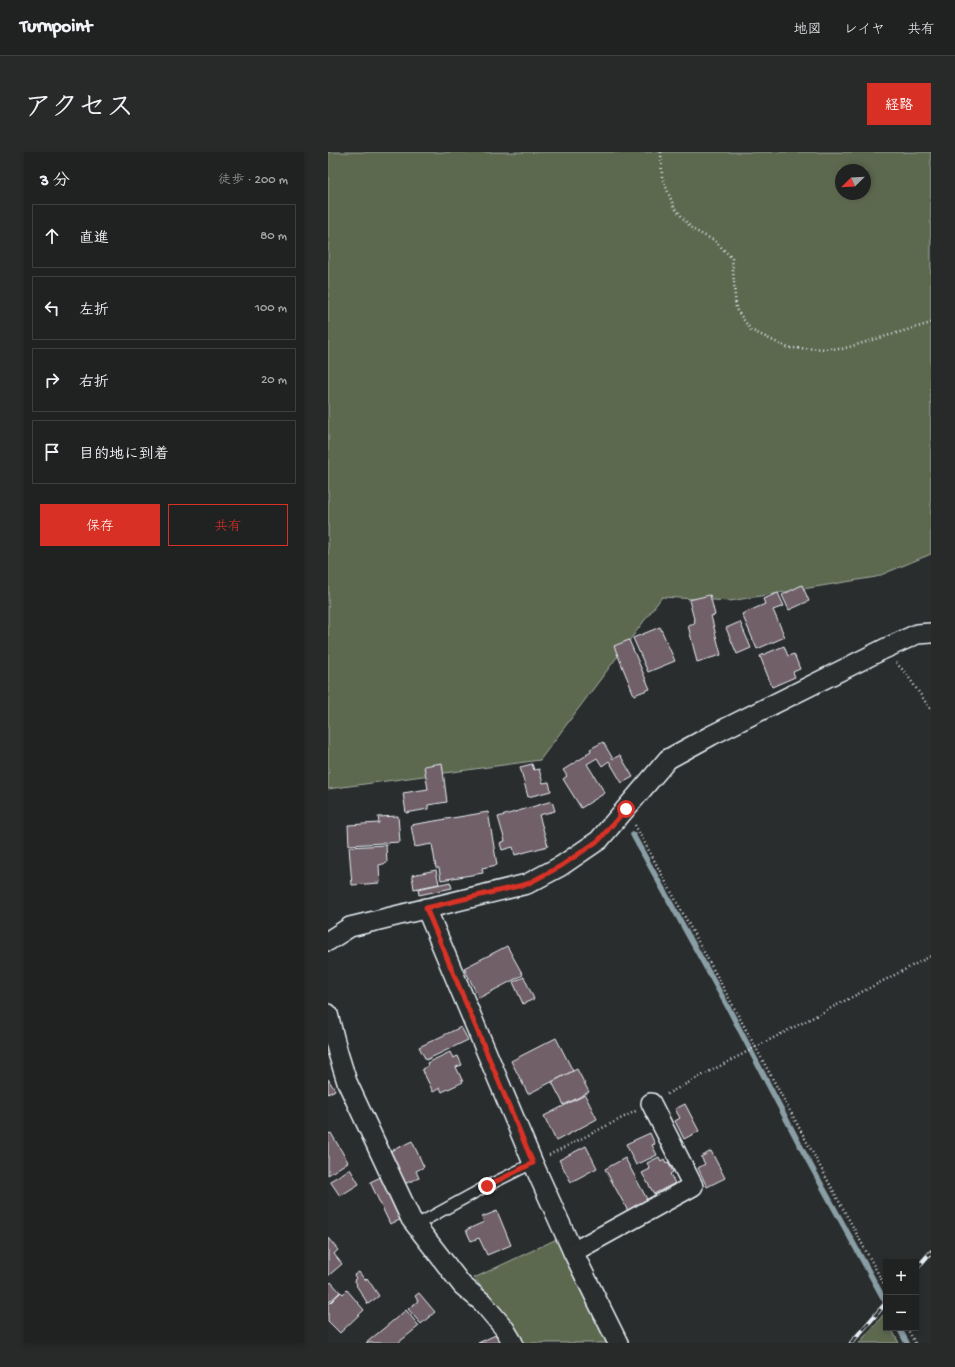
<!DOCTYPE html>
<html lang="ja">
<head>
<meta charset="utf-8">
<style>
  :root { --surface:#202222; --page:#282a2a; --text:#f1f3f6; --muted:#a2a4a5; --line:#3d3f40; --accent:#d93025 }
  body { margin:0; font-family:"Gochi Hand","Klee One",sans-serif; background:var(--page); color:var(--text) }
  .controls { position:absolute; right:12px; bottom:12px; display:grid; overflow:hidden; border-radius:0px; box-shadow:0 2px 6px #0003 }
  .controls button { width:36px; height:36px; display:grid; place-items:center; padding:0; border:0; border-bottom:1px solid var(--line); background:var(--surface); color:var(--text); font:20px sans-serif }
  .compass { position:absolute; left:507px; top:12px; width:36px; height:36px; border-radius:50%; background:var(--surface); box-shadow:0 2px 6px #0003; rotate:246deg }
  .stop { position:absolute; width:12px; height:12px; margin:-9px; border:3px solid #d93025; border-radius:50%; background:#fff }
  .stop.end { background:#d93025; border-color:#fff; box-shadow:0 1px 4px #0008 }
  .list { margin:0; padding:0; list-style:none }
  h2 { display:flex; justify-content:space-between; align-items:center; height:52px; margin:0; padding:0 16px; font-size:17px }
  h2 small { font-size:13px; font-weight:400; color:var(--muted) }
  .list li { display:grid; grid-template-columns:26px 1fr auto; gap:12px; align-items:center; box-sizing:border-box; height:64px; margin:0 8px 8px; padding:0 8px; border:1px solid var(--line); border-radius:0px }
  .list b { display:block; font-size:15px; white-space:nowrap }
  .list em { font-size:13px; font-style:normal; color:var(--muted) }
  .actions { display:flex; gap:8px; padding:12px 16px }
  .actions a { flex:1; padding:9px 0; border:1px solid var(--accent); border-radius:0px; text-align:center; font-size:14px; color:var(--accent) }
  .actions .main { background:var(--accent); color:#fff }
  .icon { flex:none; width:22px; height:22px; fill:none; stroke:currentColor; stroke-width:2; stroke-linecap:round; stroke-linejoin:round }
  .map { position:relative; flex:none; width:603px; height:1191px; overflow:hidden; border-radius:0px }
  header { display:flex; align-items:center; gap:24px; box-sizing:border-box; height:56px; padding:0 20px; background:var(--surface); border-bottom:1px solid var(--line) }
  header strong { font-size:19px }
  nav { display:flex; gap:22px; margin-inline-start:auto; font-size:14px }
  .intro { display:flex; align-items:center; justify-content:space-between; box-sizing:border-box; height:96px; padding:0 24px }
  h1 { margin:0; font-size:28px }
  .button { padding:10px 18px; border-radius:0px; background:var(--accent); color:#fff; font-size:14px; font-weight:700 }
  main { display:flex; gap:24px; padding:0 24px }
  aside { flex:1; background:var(--surface); border-radius:0px; box-shadow:0 2px 6px #0003 }
  .map>svg:first-child { display:block }
</style>
</head>
<body>
<header>
<strong>Turnpoint</strong>
<nav><a>地図</a><a>レイヤ</a><a>共有</a></nav>
</header>
<div class="intro"><h1>アクセス</h1><a class="button">経路</a></div>
<main>
<aside>
<h2>3 分<small>徒歩 · 200 m</small></h2>
<ul class="list">
<li><svg class="icon" aria-label="ahead" viewBox="0 0 24 24"><path d="M12 20V5M6 11l6-6 6 6"/></svg><div><b>直進</b></div><em>80 m</em></li>
<li><svg class="icon" aria-label="left" viewBox="0 0 24 24"><path d="M17 20v-9H6M10 6l-5 5 5 5"/></svg><div><b>左折</b></div><em>100 m</em></li>
<li><svg class="icon" aria-label="right" viewBox="0 0 24 24"><path d="M7 20v-9h11M14 6l5 5-5 5"/></svg><div><b>右折</b></div><em>20 m</em></li>
<li><svg class="icon" aria-label="arrive" viewBox="0 0 24 24"><path d="M6 21V4h12l-3 4 3 4H6"/></svg><div><b>目的地に到着</b></div></li>
</ul>
<div class="actions"><a class="main">保存</a><a>共有</a></div>
</aside>
<div class="map">
<svg width="603" height="1191" viewBox="0 0 603 1191">
  <rect width="100%" height="100%" fill="#2a2d2e"/>
  <filter id="ink" filterUnits="userSpaceOnUse"><feTurbulence type="fractalNoise" baseFrequency=".025" numOctaves="2"/><feDisplacementMap in="SourceGraphic" scale="8" xChannelSelector="R" yChannelSelector="G"/><feConvolveMatrix kernelMatrix="1 2 1 2 8 2 1 2 1" color-interpolation-filters="sRGB"/></filter>
  <g filter="url(#ink)">
    <g fill="#5d6950" stroke="#a2ada4" fill-rule="evenodd">
      <path d="M0,0H603V402L548,425L402,449L334,445L212,608L0,637ZM513,18H537V42H513Z"/>
      <path d="M231,1086L282,1191H194L180,1167L146,1126Z"/>
      <path d="M556,1162L558,1166V1176H563L571,1191H531Z"/>
    </g>
    <g fill="none" stroke-linecap="round" stroke-linejoin="round">
      <g stroke="#899ea5" stroke-width="5.5">
        <path d="M305,683L401,857L476,1001L558,1151"/>
        <path d="M571,1176L579,1191"/>
      </g>
    </g>
    <g fill="#726067" stroke="#e8f1f8">
      <path d="M474,433L481,449L461,458L454,443Z"/>
      <path d="M450,441L456,454L445,458L457,485L429,497L414,462L437,452L435,447Z"/>
      <path d="M382,443L387,463L383,464L393,503L369,510L360,473L367,471L361,448Z"/>
      <path d="M412,470L423,496L409,502L398,476Z"/>
      <path d="M332,475L347,509L320,520L305,486Z"/>
      <path d="M301,488L322,537L306,543L286,494Z"/>
      <path d="M456,494L460,504L466,502L472,517L465,520L467,525L444,535L432,504Z"/>
      <path d="M275,590L285,607L292,603L305,625L294,631L281,609L274,614L269,606L259,612L277,641L253,656L235,627L239,624L235,618L259,603L258,602L263,599L262,597Z"/>
      <path d="M114,611L119,650L100,653V657L78,661L75,641L100,637L96,614Z"/>
      <path d="M204,612L206,618L211,617L215,631L221,630L223,639L200,645L192,615Z"/>
      <path d="M224,649L227,659L211,663L220,694L187,703L185,695L174,698L172,691L177,689L170,665Z"/>
      <path d="M160,660L169,713L154,716L155,721L113,728L111,716H108L104,692L87,695L83,673Z"/>
      <path d="M70,664L72,690L21,693L20,673L51,671L50,665Z"/>
      <path d="M58,693L59,711L51,713L52,731L24,733L21,695Z"/>
      <path d="M108,718L111,732L86,737L84,723Z"/>
      <path d="M122,730L124,736L91,743L90,737Z"/>
      <path d="M179,794L195,823L151,846L136,816Z"/>
      <path d="M196,825L206,847L195,852L185,830Z"/>
      <path d="M133,875L140,888L98,908L91,895Z"/>
      <path d="M228,886L245,919L200,942L183,909Z"/>
      <path d="M122,900L125,906L130,904L134,913L128,915L135,930L114,940L112,936L105,940L94,917L100,914L99,911Z"/>
      <path d="M249,917L261,940L236,953L224,930Z"/>
      <path d="M0,927L7,938L0,942Z"/>
      <path d="M257,943L269,967L228,989L216,964Z"/>
      <path d="M357,952L371,979L356,987L347,969L352,966L347,957Z"/>
      <path d="M3,981L20,1010L0,1023V982Z"/>
      <path d="M322,981L327,992L324,993L329,1003L308,1013L298,992Z"/>
      <path d="M84,989L96,1015L88,1019L91,1026L76,1032L61,1000Z"/>
      <path d="M258,994L269,1016L243,1030L231,1008Z"/>
      <path d="M383,999L397,1026L379,1035L370,1016L377,1012L373,1005Z"/>
      <path d="M331,1005L333,1009L336,1007L338,1011L340,1010L345,1020L342,1022L347,1031L326,1042L314,1021L322,1017L319,1011Z"/>
      <path d="M297,1006L320,1049L300,1059L277,1017Z"/>
      <path d="M22,1017L31,1032L12,1044L2,1029Z"/>
      <path d="M57,1023L77,1066L62,1072L42,1030Z"/>
      <path d="M169,1059L183,1093L159,1103L151,1086L143,1089L138,1078L156,1070L154,1065Z"/>
      <path d="M0,1086L10,1098L6,1102L14,1112L0,1124Z"/>
      <path d="M31,1120L37,1128L39,1126L51,1144L40,1152L28,1133L29,1132L26,1128L28,1126L26,1123Z"/>
      <path d="M3,1130L12,1140L0,1151V1133Z"/>
      <path d="M19,1138L36,1158L12,1181L0,1169V1153L13,1140L15,1142Z"/>
      <path d="M91,1141L107,1160L93,1172L80,1157L90,1149L87,1144Z"/>
      <path d="M78,1158L91,1174L70,1191H38Z"/>
      <path d="M170,1182L174,1191H150Z"/>
    </g>
    <g fill="none" stroke-linecap="round" stroke-linejoin="round">
      <g stroke="#e8f1f8" stroke-width="13">
        <path id="service" d="M88,1073L159,1034L205,1011"/>
      </g>
      <g stroke="#e8f1f8" stroke-width="22">
        <g id="minor">
          <path d="M98,756L205,1011L245,1100L290,1191"/>
          <path d="M0,789L22,775L199,732L233,714L271,688L340,607L384,583L556,497L589,482L603,481"/>
          <path d="M0,862L10,901L19,930L83,1067L134,1133L154,1150L176,1176L185,1191"/>
          <path d="M245,1100L365,1034L323,951"/>
        </g>
      </g>
      <g stroke="#e8f1f8" stroke-width="2.5" stroke-dasharray="1 3" stroke-linecap="butt">
        <path d="M333,0L334,25L346,55L364,77L387,89L404,106L408,157L423,178L460,196L514,197L603,171"/>
        <path d="M568,511L577,520L603,558"/>
        <path d="M307,673L558,1136"/>
        <path d="M339,942L428,895L603,804"/>
        <path d="M221,1003L308,959"/>
        <path d="M579,1176L587,1191"/>
      </g>
      <use href="#service" stroke="#2a2d2e" stroke-width="10"/>
      <use href="#minor" stroke="#2a2d2e" stroke-width="19"/>
      <g stroke="#e8f1f8" stroke-width="4.5">
        <g id="rail">
          <path d="M588,1117L603,1100"/>
          <path d="M523,1191L558,1151"/>
        </g>
      </g>
      <use href="#rail" stroke="#2a2d2e" stroke-width="3" stroke-dasharray="9" stroke-linecap="butt"/>
    </g>
  </g>
  <g fill="none" stroke-linecap="round" stroke-linejoin="round" filter="url(#ink)">
    <path stroke="#d93025" stroke-width="5" d="M159,1034L205,1011L98,756L199,732L233,714L271,688L298,657"/>
  </g>
</svg>
<div class="controls">
<button>+</button>
<button>−</button>
</div>
<svg class="compass" viewBox="-18 -18 36 36"><path d="M0-13l5 13h-10z" fill="#e53935"/><path d="M0 13l5-13h-10z" fill="#a2a4a5"/></svg>
<div class="stop" style="left:298px;top:657px"></div>
<div class="stop end" style="left:159px;top:1034px"></div>
</div>
</main>
</body>
</html>
